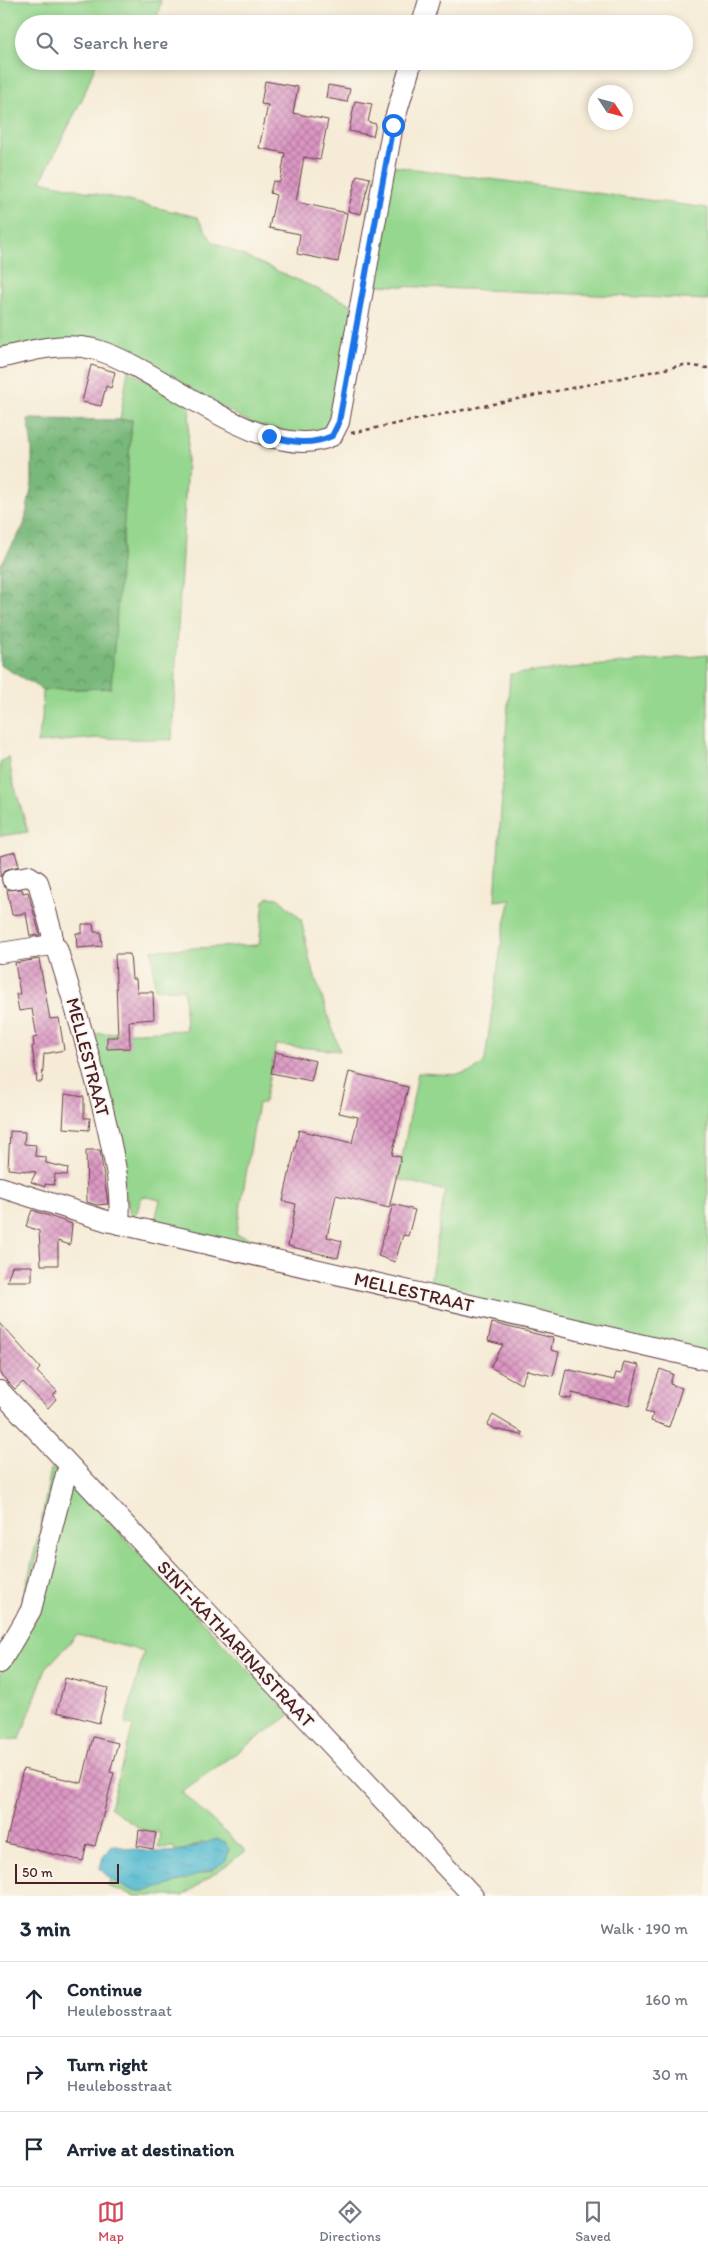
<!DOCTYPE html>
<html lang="en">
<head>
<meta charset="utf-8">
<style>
  :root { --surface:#fff; --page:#f2f2f3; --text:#1f2937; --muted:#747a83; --line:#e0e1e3; --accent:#d1495b }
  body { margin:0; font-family:Itim,sans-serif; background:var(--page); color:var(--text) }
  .compass { position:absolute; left:588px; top:85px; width:45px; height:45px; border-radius:50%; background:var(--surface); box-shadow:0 2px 8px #0003; rotate:126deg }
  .scale { position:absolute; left:15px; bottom:12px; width:104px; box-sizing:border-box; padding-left:5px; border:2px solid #4a1f2b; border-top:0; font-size:14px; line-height:18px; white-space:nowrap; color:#4a1f2b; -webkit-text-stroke:4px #fbf7ec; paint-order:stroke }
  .stop { position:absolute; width:15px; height:15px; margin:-11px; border:4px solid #1a73e8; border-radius:50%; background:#fff }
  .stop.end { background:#1a73e8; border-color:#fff; box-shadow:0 1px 5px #0008 }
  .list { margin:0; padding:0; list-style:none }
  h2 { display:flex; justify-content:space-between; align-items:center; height:65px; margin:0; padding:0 20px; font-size:21px }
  h2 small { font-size:16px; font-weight:400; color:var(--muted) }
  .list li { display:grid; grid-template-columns:32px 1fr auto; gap:15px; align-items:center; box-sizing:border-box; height:75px; padding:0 20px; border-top:1px solid var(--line) }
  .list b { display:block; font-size:19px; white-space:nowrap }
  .list p { margin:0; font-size:16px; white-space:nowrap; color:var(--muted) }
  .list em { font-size:16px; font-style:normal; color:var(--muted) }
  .icon { flex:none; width:28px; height:28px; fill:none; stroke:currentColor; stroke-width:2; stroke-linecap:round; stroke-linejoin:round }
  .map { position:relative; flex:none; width:708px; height:1896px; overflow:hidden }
  .search { position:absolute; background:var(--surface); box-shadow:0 2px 8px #0003; left:15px; right:15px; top:15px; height:55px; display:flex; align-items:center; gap:12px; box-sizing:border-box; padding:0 18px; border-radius:28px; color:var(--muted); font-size:19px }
  .sheet { height:290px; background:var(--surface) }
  nav { display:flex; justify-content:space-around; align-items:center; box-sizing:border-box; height:70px; border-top:1px solid var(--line); background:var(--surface); font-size:14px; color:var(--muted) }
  nav a { display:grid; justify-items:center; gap:2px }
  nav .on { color:var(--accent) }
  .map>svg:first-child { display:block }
</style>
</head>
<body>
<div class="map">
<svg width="708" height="1896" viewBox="0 0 708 1896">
  <defs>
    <pattern id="forest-crowns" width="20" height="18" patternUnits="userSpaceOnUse" patternTransform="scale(1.25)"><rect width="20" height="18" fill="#78b87a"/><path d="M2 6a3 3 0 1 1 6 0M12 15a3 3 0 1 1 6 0" fill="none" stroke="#649564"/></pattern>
    <pattern id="water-ripples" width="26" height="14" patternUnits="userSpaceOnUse" patternTransform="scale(1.25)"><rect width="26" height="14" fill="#51b9cf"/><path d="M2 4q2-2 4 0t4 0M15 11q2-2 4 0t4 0" fill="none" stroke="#4596a8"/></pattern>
    <pattern id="building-cross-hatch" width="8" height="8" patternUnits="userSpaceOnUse" patternTransform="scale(1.25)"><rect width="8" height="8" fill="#db96c3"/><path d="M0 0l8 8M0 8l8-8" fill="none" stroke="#b47a9f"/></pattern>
  </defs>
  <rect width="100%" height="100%" fill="#fbf7ec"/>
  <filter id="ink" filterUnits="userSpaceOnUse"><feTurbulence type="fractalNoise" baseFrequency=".02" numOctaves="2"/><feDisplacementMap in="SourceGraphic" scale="10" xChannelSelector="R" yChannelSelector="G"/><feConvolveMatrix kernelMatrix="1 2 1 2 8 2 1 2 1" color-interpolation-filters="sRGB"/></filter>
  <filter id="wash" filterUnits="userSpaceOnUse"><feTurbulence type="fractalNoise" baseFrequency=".0096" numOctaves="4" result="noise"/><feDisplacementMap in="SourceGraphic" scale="20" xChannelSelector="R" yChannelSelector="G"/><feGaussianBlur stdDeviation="1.12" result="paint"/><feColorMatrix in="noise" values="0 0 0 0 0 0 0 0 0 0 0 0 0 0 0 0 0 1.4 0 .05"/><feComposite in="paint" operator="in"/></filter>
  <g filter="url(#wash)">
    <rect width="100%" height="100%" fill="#f5ebd6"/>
    <g fill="#96d78f" stroke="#707b5d">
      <path d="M0,0H161L156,24H24V61H97L83,97L41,181L197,217L213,242L353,305L328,424L318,433L304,436L251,423L116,348L0,352Z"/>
      <path d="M392,166L708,208V300L375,285Z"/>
      <path d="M128,370L190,405L172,740L98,738L37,743L42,720L43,690L110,688L132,420H120Z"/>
      <path d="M708,655V1354L429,1289L445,1191L398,1179L418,1073C440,1073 472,1081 485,1060L503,932L511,899L495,901L510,674Z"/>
      <path d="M9,757L12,778L28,832L0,836V763Z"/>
      <path d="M269,897L278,898L301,919L310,962L340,1051L276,1045L264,1103H258L236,1234L258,1241L249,1248L154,1225L160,1200L142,1196L137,1212L131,1218L90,1034L186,1030L184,989H155L152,950L259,945L264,901Z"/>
      <path d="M51,1469L58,1470L24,1613L16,1617L24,1594L40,1529Z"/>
      <path d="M75,1485L290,1715L181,1792L246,1851L183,1896H136L107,1886L111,1879L135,1890L146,1891L213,1870L203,1842L185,1850L175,1851L174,1847L158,1848L160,1833L140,1829L110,1807L133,1726L125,1724L144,1651L77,1635L46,1668L20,1739L0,1740V1675L34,1620L68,1487Z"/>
    </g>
    <path fill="url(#forest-crowns)" stroke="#616c52" d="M28,419L132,420L111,688L43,690L0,665V566L24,525L32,484V449Z"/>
    <path fill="url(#water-ripples)" stroke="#4e6c7d" d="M217,1839L225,1842L229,1850C228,1853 227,1859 225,1861C219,1869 158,1890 146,1891C130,1893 108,1880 100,1868L103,1856L112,1845C136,1850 159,1855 183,1850C195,1848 205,1842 217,1839Z"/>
    <g id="blocks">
      <g fill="url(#building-cross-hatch)">
        <path d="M265,81L298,87L293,113L328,120L320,160L304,157L296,202L347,213L338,262L297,254L300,234L269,228L276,195L270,193L273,181L280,182L285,153L259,148L268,105L261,104Z"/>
        <path d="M328,85L350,89L347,102L326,98Z"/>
        <path d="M355,101L372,104L368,122L376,124L373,136L349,131Z"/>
        <path d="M357,175L370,178L361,214L348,211Z"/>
        <path d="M91,365L115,372L111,388L106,386L101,406L82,402Z"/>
        <path d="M15,852L19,866L5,870L0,877V856Z"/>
        <path d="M22,889L23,893L28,892L40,935L30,936L26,913L12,915L7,890Z"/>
        <path d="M82,924H93L94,932H101L102,946L77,948L76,933H82Z"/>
        <path d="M115,954H130L132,979H136L137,992H153L154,1019L129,1021L130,1048L107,1049V1037H118Z"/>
        <path d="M39,959L50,1019L59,1018L64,1050L44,1054L42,1082H37L32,1047L34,1046L33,1038L37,1037L32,1009L19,1011L16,994H20L15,963Z"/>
        <path d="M275,1052L316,1061L311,1081L271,1073Z"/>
        <path d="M349,1072L408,1087L392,1155L401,1157L389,1208L336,1195L327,1237L342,1241L338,1258L288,1246L296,1204L283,1201L299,1130L352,1143L358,1117L339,1113Z"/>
        <path d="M65,1094L84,1097V1118H90L89,1130L63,1128Z"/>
        <path d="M10,1131L25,1132L24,1144L36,1145L35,1156L46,1157V1163L68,1168L67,1175L55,1174L54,1185L45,1184V1187L31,1182L36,1172L8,1169Z"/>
        <path d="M86,1150H100L108,1204L97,1205L87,1202Z"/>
        <path d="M393,1204L415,1210L408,1236L403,1235L395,1262L378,1256Z"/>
        <path d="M32,1210L72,1224L70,1245L58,1241V1265H41L39,1231L26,1226Z"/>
        <path d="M12,1266H32V1281H7Z"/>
        <path d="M0,1323L40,1368L37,1372L57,1391L53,1396L56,1399L48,1408L23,1382L15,1389L0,1374Z"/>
        <path d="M492,1323L553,1338L551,1350L559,1352L553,1376L527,1370L521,1384L490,1367L503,1345L488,1341Z"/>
        <path d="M624,1362L639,1365L629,1406L572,1393L571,1399L560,1397L566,1369L614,1380L616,1373L621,1374Z"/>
        <path d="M660,1369L673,1374L670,1384L682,1388L669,1427L651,1421L653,1414L645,1412Z"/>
        <path d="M493,1415L523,1433L522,1435L495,1429L487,1425Z"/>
        <path d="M65,1678L108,1688L99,1723L57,1712Z"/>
        <path d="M93,1737L118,1743L110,1772L114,1773L95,1846L87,1844L83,1861L6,1843L23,1769L82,1783Z"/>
        <path d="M139,1830L156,1833L153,1849L137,1846Z"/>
      </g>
    </g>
  </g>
  <g filter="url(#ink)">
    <use href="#blocks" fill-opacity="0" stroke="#643e45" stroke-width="1"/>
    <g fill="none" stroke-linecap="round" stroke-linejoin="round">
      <g stroke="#643e45" stroke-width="22">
        <g id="minor">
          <path d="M422,24L429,0"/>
          <path d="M0,358C32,350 64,341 97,350C163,369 264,467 332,436L339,422L393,125L412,61"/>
          <path d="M12,879L29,876L38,882L52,933V945"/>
          <path d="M52,945L57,948C75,1007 93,1065 107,1126C114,1158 122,1191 119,1224"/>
          <path d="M0,953L52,945"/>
          <path d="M0,1187L107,1221L708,1360"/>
          <path d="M0,1391L473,1896"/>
          <path d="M0,1663L31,1610L66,1474L72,1468"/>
        </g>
      </g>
      <path stroke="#643e45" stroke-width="2.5" stroke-dasharray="4 4" stroke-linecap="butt" d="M351,433L684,365L708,368"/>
      <use href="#minor" stroke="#fff" stroke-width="20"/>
    </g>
  </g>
  <g fill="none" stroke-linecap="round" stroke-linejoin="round" filter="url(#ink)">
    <path stroke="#1a73e8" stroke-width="6" d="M269,436C291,442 310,446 332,436L339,422L393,125"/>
  </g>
  <g text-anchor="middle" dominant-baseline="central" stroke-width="4" stroke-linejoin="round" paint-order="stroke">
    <g font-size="19" fill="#4a1f2b" stroke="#fbf7ec">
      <text transform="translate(88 1057) rotate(75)">MELLESTRAAT</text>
      <text transform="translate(414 1292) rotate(13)">MELLESTRAAT</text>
      <text transform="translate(236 1644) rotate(47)">SINT-KATHARINASTRAAT</text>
    </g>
  </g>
</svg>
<svg class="compass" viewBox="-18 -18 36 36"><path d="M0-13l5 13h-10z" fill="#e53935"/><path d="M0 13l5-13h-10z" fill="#747a83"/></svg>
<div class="scale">50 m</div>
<div class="stop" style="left:393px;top:125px"></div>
<div class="stop end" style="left:269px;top:436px"></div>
<div class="search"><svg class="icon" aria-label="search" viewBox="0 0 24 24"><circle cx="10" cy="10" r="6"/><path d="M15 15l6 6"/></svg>Search here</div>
</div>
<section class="sheet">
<h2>3 min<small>Walk · 190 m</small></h2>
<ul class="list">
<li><svg class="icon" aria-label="ahead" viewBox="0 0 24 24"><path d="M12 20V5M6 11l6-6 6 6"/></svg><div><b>Continue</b><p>Heulebosstraat</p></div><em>160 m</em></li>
<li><svg class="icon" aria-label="right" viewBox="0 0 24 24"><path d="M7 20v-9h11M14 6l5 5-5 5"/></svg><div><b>Turn right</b><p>Heulebosstraat</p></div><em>30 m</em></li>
<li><svg class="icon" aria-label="arrive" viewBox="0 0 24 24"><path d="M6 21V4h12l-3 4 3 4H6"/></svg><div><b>Arrive at destination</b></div></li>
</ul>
</section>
<nav>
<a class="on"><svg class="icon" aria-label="map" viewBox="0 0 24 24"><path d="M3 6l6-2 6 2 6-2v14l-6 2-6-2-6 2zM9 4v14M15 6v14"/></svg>Map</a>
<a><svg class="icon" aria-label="directions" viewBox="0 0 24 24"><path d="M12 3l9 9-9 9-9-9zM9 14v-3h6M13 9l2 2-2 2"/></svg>Directions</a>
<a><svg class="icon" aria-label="saved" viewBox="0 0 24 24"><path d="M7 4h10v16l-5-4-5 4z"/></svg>Saved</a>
</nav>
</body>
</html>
